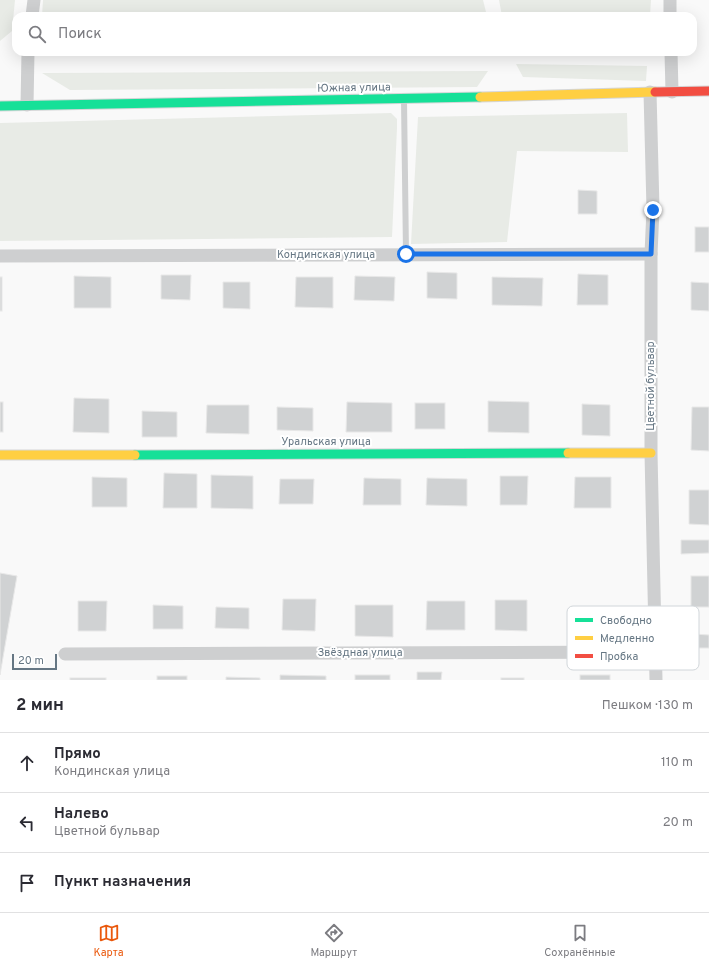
<!DOCTYPE html>
<html lang="ru">
<head>
<meta charset="utf-8">
<style>
  :root { --surface:#fff; --page:#f7f7f7; --text:#2b2b33; --muted:#7c7c81; --line:#e1e1e2; --accent:#ea580c }
  body { margin:0; font-family:Overpass,sans-serif; background:var(--page); color:var(--text) }
  .scale { position:absolute; left:12px; bottom:10px; width:45px; box-sizing:border-box; padding-left:4px; border:2px solid #657683; border-top:0; font-size:11px; line-height:14px; white-space:nowrap; color:#657683; -webkit-text-stroke:3px #fff; paint-order:stroke }
  .stop { position:absolute; width:12px; height:12px; margin:-9px; border:3px solid #1a73e8; border-radius:50%; background:#fff }
  .stop.end { background:#1a73e8; border-color:#fff; box-shadow:0 1px 4px #0008 }
  .list { margin:0; padding:0; list-style:none }
  h2 { display:flex; justify-content:space-between; align-items:center; height:52px; margin:0; padding:0 16px; font-size:17px }
  h2 small { font-size:13px; font-weight:400; color:var(--muted) }
  .list li { display:grid; grid-template-columns:26px 1fr auto; gap:12px; align-items:center; box-sizing:border-box; height:60px; padding:0 16px; border-top:1px solid var(--line) }
  .list b { display:block; font-size:15px; white-space:nowrap }
  .list p { margin:0; font-size:13px; white-space:nowrap; color:var(--muted) }
  .list em { font-size:13px; font-style:normal; color:var(--muted) }
  .icon { flex:none; width:22px; height:22px; fill:none; stroke:currentColor; stroke-width:2; stroke-linecap:round; stroke-linejoin:round }
  .map { position:relative; flex:none; width:709px; height:680px; overflow:hidden }
  .search { position:absolute; background:var(--surface); box-shadow:0 4px 16px #0002; left:12px; right:12px; top:12px; height:44px; display:flex; align-items:center; gap:10px; box-sizing:border-box; padding:0 14px; border-radius:12px; color:var(--muted); font-size:15px }
  .sheet { height:232px; background:var(--surface) }
  nav { display:flex; justify-content:space-around; align-items:center; box-sizing:border-box; height:56px; border-top:1px solid var(--line); background:var(--surface); font-size:11px; color:var(--muted) }
  nav a { display:grid; justify-items:center; gap:2px }
  nav .on { color:var(--accent) }
  .map>svg:first-child { display:block }
</style>
</head>
<body>
<div class="map">
<svg width="709" height="680" viewBox="0 0 709 680">
  <rect width="100%" height="100%" fill="#f9f9f9"/>
  <g fill="#e8ebe6">
    <path d="M0,0H15L12,31L0,41Z"/>
    <path d="M43,0H483L487,16H42Z"/>
    <path d="M499,0H651L650,16H502Z"/>
    <path d="M516,64L647,66L646,81L523,77Z"/>
    <path d="M488,71L477,87L70,90L42,73Z"/>
    <path d="M391,113L397,119V128L392,237L0,241V123Z"/>
    <path d="M627,113L628,152L517,151L507,242L411,244L418,117Z"/>
  </g>
  <g fill="#d0d2d3" stroke="#e8e8e8">
    <path d="M578,190L597,191V214H578Z"/>
    <rect x="695" y="227" width="14" height="25"/>
    <path d="M427,272L457,273V299L427,298Z"/>
    <path d="M578,274L608,275V305H577Z"/>
    <path d="M161,275H191L190,300L161,299Z"/>
    <path d="M74,276L111,277V308H74Z"/>
    <path d="M355,276L395,277L394,301L354,300Z"/>
    <rect x="0" y="277" width="2" height="34"/>
    <path d="M296,277H333V308L295,307Z"/>
    <path d="M492,277L543,278L542,306L492,305Z"/>
    <path d="M223,282H250V309L223,308Z"/>
    <path d="M691,282L709,283V311L691,310Z"/>
    <path d="M74,398L109,399V433L73,432Z"/>
    <path d="M488,401L529,402V433L488,432Z"/>
    <rect x="0" y="402" width="3" height="30"/>
    <path d="M347,402L392,403V432H346Z"/>
    <rect x="415" y="403" width="30" height="26"/>
    <path d="M582,404L610,405V436L582,435Z"/>
    <path d="M207,405H249V434L206,433Z"/>
    <path d="M277,407L313,408V431L277,430Z"/>
    <path d="M692,407H709V451L691,450Z"/>
    <path d="M142,411L177,412V437H142Z"/>
    <path d="M164,473L197,474V508H163Z"/>
    <path d="M211,475L253,476V509L211,508Z"/>
    <path d="M500,476H528L527,505H500Z"/>
    <path d="M92,477L127,478V507H92Z"/>
    <path d="M575,477H611V508H574Z"/>
    <path d="M364,478L401,479V505H363Z"/>
    <path d="M427,478L467,479V506L426,505Z"/>
    <path d="M280,479H314L313,504H279Z"/>
    <path d="M689,490H709V525L689,524Z"/>
    <path d="M681,540H709V553L681,554Z"/>
    <path d="M0,573L17,576L0,675Z"/>
    <rect x="691" y="576" width="18" height="31"/>
    <path d="M283,599H316L315,631L282,630Z"/>
    <path d="M495,600H527V631L495,630Z"/>
    <path d="M78,601H107L106,631H78Z"/>
    <path d="M427,601H465V630H426Z"/>
    <path d="M153,605L183,606V629H153Z"/>
    <path d="M355,605H393V637L355,636Z"/>
    <path d="M216,607L249,608V629L215,628Z"/>
    <path d="M694,634L709,635V648H694Z"/>
    <path d="M417,672H442L441,680H417Z"/>
    <path d="M280,675L326,676V680H280Z"/>
    <rect x="355" y="675" width="35" height="5"/>
    <rect x="580" y="675" width="30" height="5"/>
    <rect x="157" y="676" width="30" height="4"/>
    <path d="M226,677L260,678V680H226Z"/>
    <rect x="70" y="678" width="36" height="2"/>
    <rect x="501" y="678" width="23" height="2"/>
  </g>
  <g fill="none" stroke-linecap="round" stroke-linejoin="round">
    <g stroke="#d5d6d7" stroke-width="11">
      <g id="fast">
        <path d="M0,106L480,97"/>
        <path d="M135,455L568,453"/>
      </g>
    </g>
    <g stroke="#d5d6d7" stroke-width="11">
      <g id="slow">
        <path d="M480,97L655,92"/>
        <path d="M568,453H651"/>
        <path d="M0,455H135"/>
      </g>
    </g>
    <g stroke="#d5d6d7" stroke-width="11">
      <path id="jam" d="M655,92L709,91"/>
    </g>
    <path stroke="#cecfd0" stroke-width="6" d="M404,100L406,254"/>
    <g stroke="#cecfd0" stroke-width="13">
      <path d="M670,0V16"/>
      <path d="M32,16L34,0"/>
      <path d="M671,52L672,92"/>
      <path d="M650,92L653,209L651,254V453L656,680"/>
      <path d="M27,105L28,52"/>
      <path d="M0,256L651,254"/>
      <path d="M65,654L656,652"/>
    </g>
    <use href="#fast" stroke="#16e098" stroke-width="9"/>
    <use href="#slow" stroke="#ffcf43" stroke-width="9"/>
    <use href="#jam" stroke="#f24e42" stroke-width="9"/>
  </g>
  <g fill="none" stroke-linecap="round" stroke-linejoin="round">
    <path stroke="#1a73e8" stroke-width="5" d="M406,254H651L653,210"/>
  </g>
  <g text-anchor="middle" dominant-baseline="central" stroke-width="4" stroke-linejoin="round" paint-order="stroke">
    <g font-size="11" fill="#657683" stroke="#fff">
      <text transform="translate(354 88) rotate(-1)">Южная улица</text>
      <text x="326" y="255">Кондинская улица</text>
      <text transform="translate(651 386) rotate(-90)">Цветной бульвар</text>
      <text x="326" y="442">Уральская улица</text>
      <text x="360" y="653">Звёздная улица</text>
    </g>
  </g>
  <rect x="567" y="606" width="132" height="64" rx="6" fill="#fff" stroke="#d1d6da" stroke-width="1"/>
  <rect x="575" y="618" width="18" height="4" fill="#16e098"/>
  <rect x="575" y="636" width="18" height="4" fill="#ffcf43"/>
  <rect x="575" y="654" width="18" height="4" fill="#f24e42"/>
  <g font-size="11" fill="#657683">
    <text x="600" y="624">Свободно</text>
    <text x="600" y="642">Медленно</text>
    <text x="600" y="660">Пробка</text>
  </g>
</svg>
<div class="scale">20 m</div>
<div class="stop" style="left:406px;top:254px"></div>
<div class="stop end" style="left:653px;top:210px"></div>
<div class="search"><svg class="icon" aria-label="search" viewBox="0 0 24 24"><circle cx="10" cy="10" r="6"/><path d="M15 15l6 6"/></svg>Поиск</div>
</div>
<section class="sheet">
<h2>2 мин<small>Пешком · 130 m</small></h2>
<ul class="list">
<li><svg class="icon" aria-label="ahead" viewBox="0 0 24 24"><path d="M12 20V5M6 11l6-6 6 6"/></svg><div><b>Прямо</b><p>Кондинская улица</p></div><em>110 m</em></li>
<li><svg class="icon" aria-label="left" viewBox="0 0 24 24"><path d="M17 20v-9H6M10 6l-5 5 5 5"/></svg><div><b>Налево</b><p>Цветной бульвар</p></div><em>20 m</em></li>
<li><svg class="icon" aria-label="arrive" viewBox="0 0 24 24"><path d="M6 21V4h12l-3 4 3 4H6"/></svg><div><b>Пункт назначения</b></div></li>
</ul>
</section>
<nav>
<a class="on"><svg class="icon" aria-label="map" viewBox="0 0 24 24"><path d="M3 6l6-2 6 2 6-2v14l-6 2-6-2-6 2zM9 4v14M15 6v14"/></svg>Карта</a>
<a><svg class="icon" aria-label="directions" viewBox="0 0 24 24"><path d="M12 3l9 9-9 9-9-9zM9 14v-3h6M13 9l2 2-2 2"/></svg>Маршрут</a>
<a><svg class="icon" aria-label="saved" viewBox="0 0 24 24"><path d="M7 4h10v16l-5-4-5 4z"/></svg>Сохранённые</a>
</nav>
</body>
</html>
